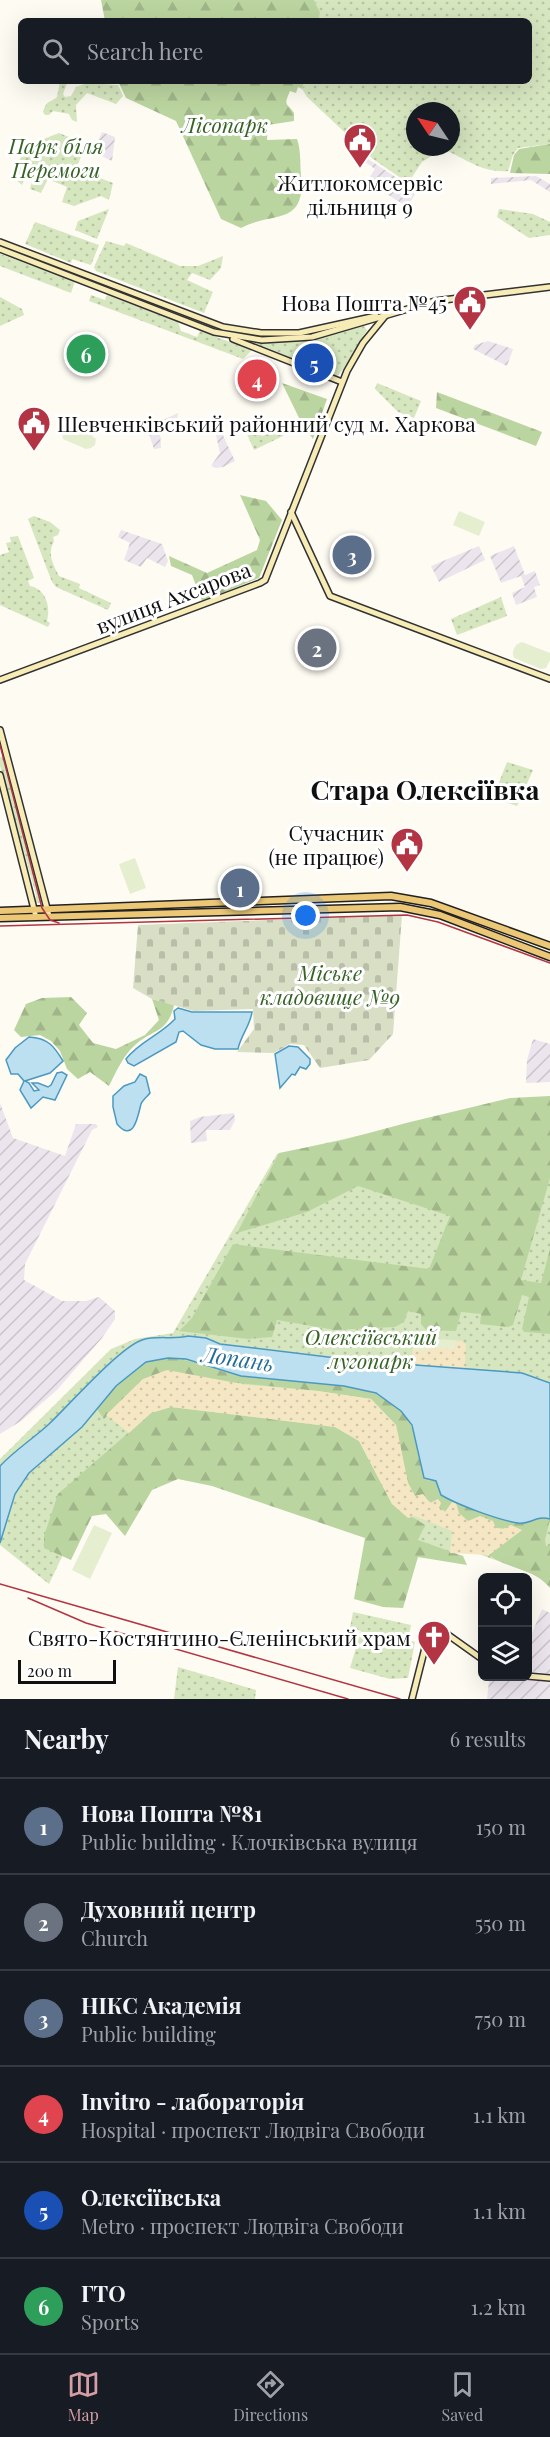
<!DOCTYPE html>
<html lang="en">
<head>
<meta charset="utf-8">
<style>
  :root { --surface:#171b24; --page:#242831; --text:#f1f3f6; --muted:#9ea1a6; --line:#363941; --accent:#d59da5 }
  body { margin:0; font-family:"Playfair Display",serif; background:var(--page); color:var(--text) }
  .controls { position:absolute; right:18px; bottom:18px; display:grid; overflow:hidden; border-radius:9px; box-shadow:0 6px 24px #0002 }
  .controls button { width:54px; height:54px; display:grid; place-items:center; padding:0; border:0; border-bottom:2px solid var(--line); background:var(--surface); color:var(--text); font:30px sans-serif }
  .compass { position:absolute; left:406px; top:102px; width:54px; height:54px; border-radius:50%; background:var(--surface); box-shadow:0 6px 24px #0002; rotate:305deg }
  .scale { position:absolute; left:18px; bottom:15px; width:98px; box-sizing:border-box; padding-left:6px; border:3px solid #101010; border-top:0; font-size:16px; line-height:21px; white-space:nowrap; color:#101010; -webkit-text-stroke:4px #fff; paint-order:stroke }
  .you { position:absolute; left:306px; top:916px; width:21px; height:21px; margin:-15px; border:4px solid #fff; border-radius:50%; background:#1a73e8; box-shadow:0 0 0 9px #1a73e833 }
  .badge { display:grid; place-items:center; width:39px; height:39px; border-radius:50%; background:var(--accent); color:#fff; font-size:20px; font-weight:700 }
  .pin { position:absolute; translate:-50% -50%; border:3px solid #fff; box-shadow:0 2px 6px #0006 }
  .list { margin:0; padding:0; list-style:none }
  h2 { display:flex; justify-content:space-between; align-items:center; height:78px; margin:0; padding:0 24px; font-size:26px }
  h2 small { font-size:20px; font-weight:400; color:var(--muted) }
  .list li { display:grid; grid-template-columns:39px 1fr auto; gap:18px; align-items:center; box-sizing:border-box; height:96px; padding:0 24px; border-top:2px solid var(--line) }
  .list b { display:block; font-size:22px; white-space:nowrap }
  .list p { margin:0; font-size:20px; white-space:nowrap; color:var(--muted) }
  .list em { font-size:20px; font-style:normal; color:var(--muted) }
  .icon { flex:none; width:33px; height:33px; fill:none; stroke:currentColor; stroke-width:2; stroke-linecap:round; stroke-linejoin:round }
  .map { position:relative; flex:none; width:550px; height:1699px; overflow:hidden }
  .search { position:absolute; background:var(--surface); box-shadow:0 6px 24px #0002; left:18px; right:18px; top:18px; height:66px; display:flex; align-items:center; gap:15px; box-sizing:border-box; padding:0 21px; border-radius:9px; color:var(--muted); font-size:22px }
  .sheet { height:654px; background:var(--surface) }
  nav { display:flex; justify-content:space-around; align-items:center; box-sizing:border-box; height:84px; border-top:2px solid var(--line); background:var(--surface); font-size:16px; color:var(--muted) }
  nav a { display:grid; justify-items:center; gap:3px }
  nav .on { color:var(--accent) }
  .map>svg:first-child { display:block }
</style>
</head>
<body>
<div class="map">
<svg width="550" height="1699" viewBox="0 0 550 1699">
  <defs>
    <pattern id="industrial-furrows" width="10" height="10" patternUnits="userSpaceOnUse" patternTransform="scale(1.5)"><rect width="10" height="10" fill="#ece5ed"/><path d="M-1 1l2-2M0 10L10 0M9 11l2-2" fill="none" stroke="#c9c3ca"/></pattern>
    <pattern id="green-dots" width="8" height="8" patternUnits="userSpaceOnUse" patternTransform="scale(1.5)"><rect width="8" height="8" fill="#d6e6bf"/><path d="M2 2h.1M6 6h.1" fill="none" stroke="#b7c4a3" stroke-width="1.8" stroke-linecap="round"/></pattern>
    <pattern id="forest-firs" width="22" height="20" patternUnits="userSpaceOnUse" patternTransform="scale(1.5)"><rect width="22" height="20" fill="#bbd5a0"/><path d="M5 1l3.5 6h-7zM16 11l3.5 6h-7z" fill="#a0b689"/></pattern>
    <pattern id="sand-dots" width="8" height="8" patternUnits="userSpaceOnUse" patternTransform="scale(1.5)"><rect width="8" height="8" fill="#f5e7c4"/><path d="M2 2h.1M6 6h.1" fill="none" stroke="#d1c5a7" stroke-width="1.8" stroke-linecap="round"/></pattern>
    <pattern id="cemetery-stones" width="16" height="16" patternUnits="userSpaceOnUse" patternTransform="scale(1.5)"><rect width="16" height="16" fill="#d8dfc5"/><path d="M2 7V4a2 2 0 0 1 4 0v3zM10 15v-3a2 2 0 0 1 4 0v3z" fill="#b8bea8"/></pattern>
  </defs>
  <rect width="100%" height="100%" fill="#fefbf3"/>
  <g fill="url(#industrial-furrows)">
    <path d="M102,132L115,137L112,161L93,152Z"/>
    <path d="M368,159L417,191L407,207L367,181L375,169L365,162Z"/>
    <path d="M536,176L550,184V192L531,180L491,184V178Z"/>
    <path d="M488,341L513,349L507,366L473,349L475,345Z"/>
    <path d="M178,413L176,428L160,432L161,448L154,449L147,428Z"/>
    <path d="M220,429L235,461L223,467L216,468L211,466L220,453L215,431Z"/>
    <path d="M121,530L162,544L168,561L165,567L147,558L141,567L124,560L130,543L118,537Z"/>
    <path d="M479,546L485,560L439,582L431,566Z"/>
    <path d="M514,546L525,575L535,571L540,585L534,587L537,597L516,605L512,593L525,587L521,576L501,583L490,556Z"/>
    <path d="M533,1039L550,1044V1082L526,1083L527,1060Z"/>
    <path d="M0,1103L13,1138L65,1156L76,1124H96L98,1127L92,1130L25,1264L24,1280L62,1301H86L99,1297L115,1311V1319L102,1338L57,1390L21,1421L0,1434Z"/>
    <path d="M234,1113L235,1120L230,1130H206L207,1141L191,1143L190,1121L200,1117Z"/>
    <path d="M542,1609L550,1613V1674L528,1671L531,1636Z"/>
    <path d="M511,1679L550,1681V1699H487L489,1681Z"/>
  </g>
  <g fill="url(#green-dots)" fill-rule="evenodd">
    <path d="M314,0H550V144L518,148L513,155L508,171C481,173 467,159 443,149L422,162L408,183L373,159L307,97L302,89L306,81H529V21H319L320,12ZM415,111H451V147H415Z"/>
    <path d="M60,81H68L63,94L65,97L71,96L76,87L87,83L118,85L123,96L116,104L87,93L76,105L77,122L72,120L69,114L53,111L49,115H45L43,112C47,99 49,104 57,97Z"/>
    <path d="M59,133L86,144L76,169L113,183L109,200L101,196L74,206L62,202L67,187L48,179L41,193L30,189L32,181L25,178L22,185L12,177L26,146Z"/>
    <path d="M109,209L97,239L75,230L78,221Z"/>
    <path d="M499,209L533,214L550,222V235L529,238L497,217Z"/>
    <path d="M35,222L99,245L91,265L72,259L71,263L25,244Z"/>
    <path d="M106,241L124,246L126,243L180,266H198L223,256L221,268L210,280L192,273L187,280L213,292L204,313L96,271L94,267Z"/>
    <path d="M0,254L75,281L71,293L0,266Z"/>
    <path d="M91,295L105,300L107,295L178,322L181,331L197,337L200,331L252,350L243,359L89,301Z"/>
    <path d="M0,297L22,309L24,315L0,326Z"/>
    <path d="M364,326L367,330C361,340 343,373 336,377L254,344L257,342L305,341Z"/>
    <path d="M377,383L421,401L414,418L398,412L375,389Z"/>
    <path d="M258,427L262,436L280,430L283,436L254,450L246,432Z"/>
    <path d="M34,516L50,522L60,530L58,535L53,537L54,541C47,554 53,564 59,576L80,584L79,588L111,603L108,610L56,587L52,582L28,519Z"/>
    <path d="M18,536L34,578L28,581L30,586C46,589 51,607 47,621L50,623L48,627L0,605V555L9,552L6,543L11,542L10,537Z"/>
    <path d="M501,597L507,616L457,635L451,619Z"/>
    <path d="M5,756L41,900L39,903L35,902L36,895L0,766V757Z"/>
    <path d="M507,762L533,770L517,806L493,798Z"/>
    <path d="M550,1098V1580L476,1553L417,1549L171,1469L83,1513L49,1584L0,1545V1459L111,1349L135,1339L173,1333L277,1154L509,1102Z"/>
    <path d="M353,1612L411,1625L408,1640L415,1642L408,1678L390,1679L350,1668L361,1631L350,1628Z"/>
    <path d="M178,1667L256,1690L255,1699H174Z"/>
  </g>
  <g fill="url(#forest-firs)">
    <path d="M101,0H314L320,12L319,21H105Z"/>
    <path d="M118,81H305L302,89L298,87L296,93L290,91C283,107 287,102 294,113V121L268,125L267,140L297,139C301,150 300,164 301,176C306,227 272,211 241,228L221,219L176,121L126,98Z"/>
    <path d="M550,144V174L510,173L514,155L519,149Z"/>
    <path d="M282,383L327,399L313,439L302,424Z"/>
    <path d="M437,392L542,432L536,446L436,408Z"/>
    <path d="M240,495L266,501L282,520L259,578L202,601L192,575L171,566L169,556L207,573L257,550L260,540Z"/>
    <path d="M71,997L87,1013L79,1025L93,1043L116,1049L145,1035L159,1020L152,999L174,1005C168,1033 153,1029 135,1045C123,1056 116,1072 109,1086L90,1072L78,1079L67,1069L60,1051L51,1041L40,1035L21,1037L14,1030L26,1004L42,998Z"/>
    <path d="M550,1096V1178L521,1280L541,1283L550,1249V1334L524,1332L522,1329L529,1297L522,1295L513,1325L508,1327L480,1324L481,1314L461,1312L456,1331L426,1330L421,1324V1314L408,1311L404,1322L395,1327L335,1330L277,1320L272,1337L248,1339L179,1331L192,1318L233,1244L429,1269L450,1216L358,1186L307,1212L237,1233L279,1153L343,1140L406,1123L510,1098Z"/>
    <path d="M168,1358C195,1359 218,1373 244,1376C290,1383 370,1376 403,1413C420,1432 414,1459 428,1480L436,1481L450,1500L461,1505L520,1524L542,1516L550,1519L545,1540L546,1546H550V1588C535,1569 508,1569 489,1555L522,1530L496,1528L468,1521L449,1507L446,1512L421,1496H415L408,1483L396,1425L371,1399L318,1391L238,1383L143,1379L104,1419L97,1409L115,1386L146,1362Z"/>
    <path d="M171,1407L335,1427L359,1441L392,1504L425,1525L418,1540L463,1556L467,1565L418,1557L403,1608L383,1607L354,1599L365,1538L212,1486L178,1479L152,1490L125,1536L106,1514L92,1516L71,1560L44,1548V1536L58,1494L151,1413Z"/>
  </g>
  <g fill="url(#sand-dots)">
    <path d="M413,1338L463,1341V1343L466,1344L465,1368L412,1364Z"/>
    <path d="M167,1370L247,1385L318,1391L371,1399L396,1425L408,1483L415,1496L423,1494L430,1503L438,1499L441,1503L439,1508L445,1512L452,1502L456,1503L459,1513L468,1521L480,1516L493,1521L496,1528L503,1529L511,1525L522,1530L489,1555L450,1553L452,1531L415,1516L408,1518L392,1504L359,1441L335,1427L171,1407L151,1413L129,1433L106,1415L143,1379Z"/>
  </g>
  <path fill="url(#cemetery-stones)" d="M402,915L393,1034L369,1060L320,1068L304,1045L290,1044L274,1053L237,1052L254,1029L253,1009L194,1011L152,999L133,988L138,925Z"/>
  <g fill="#e6eed0">
    <path d="M68,426L91,435L96,439L95,445L91,448L86,449L63,439L62,433Z"/>
    <path d="M459,511L485,522L479,536L453,525Z"/>
    <path d="M522,642L550,653V660L546,668L541,669L514,658C511,651 515,644 522,642Z"/>
    <path d="M135,858L146,888L130,894L119,864Z"/>
    <path d="M413,1338L456,1340L455,1349L429,1347V1351L413,1350Z"/>
    <path d="M94,1525L112,1533L90,1579L72,1570Z"/>
  </g>
  <g fill="#bde0f1" stroke="#4b99c1" stroke-width="1.5">
    <path d="M178,1008L192,1012H252C250,1026 241,1035 238,1049H215L201,1045L183,1031L179,1032L176,1042L134,1066L128,1063L126,1059C140,1041 159,1036 175,1019L174,1011Z"/>
    <path d="M29,1037C48,1038 54,1046 63,1061L50,1073L25,1081L29,1083L34,1091L39,1090L32,1083H38L48,1087L51,1085L57,1073L62,1072L67,1075L55,1100L43,1097L31,1108L20,1090L24,1081L18,1074H11L6,1060L15,1048Z"/>
    <path d="M289,1046L298,1047L310,1059V1064L306,1069L300,1067L295,1075L292,1074L280,1088L275,1054Z"/>
    <path d="M140,1074L146,1077L150,1093C148,1096 143,1099 141,1104C138,1115 134,1144 117,1124L113,1107V1096L124,1086L135,1082Z"/>
    <path d="M188,1336L206,1338L220,1344L361,1361L522,1373L550,1383V1519C536,1515 530,1525 518,1523C498,1520 458,1505 441,1495L436,1481L424,1478L412,1425L401,1411L376,1393L344,1386L241,1376L186,1359L168,1358L146,1362L116,1386L82,1427L29,1473L15,1494L0,1543V1466C15,1450 34,1438 49,1424C70,1404 119,1348 142,1340C157,1335 173,1340 188,1336Z"/>
  </g>
  <g fill="none" stroke-linecap="round" stroke-linejoin="round">
    <g stroke="#323232" stroke-width="8">
      <g id="secondary">
        <path d="M0,242L223,327L261,333H299L376,316"/>
        <path d="M0,249L214,332L262,340L312,337L435,301L550,287"/>
        <path d="M233,339L342,382"/>
        <path d="M291,512L330,596L550,679"/>
        <path d="M0,680L260,583L265,580L347,371L363,343L386,315"/>
        <path d="M0,730L49,916"/>
        <path d="M0,775L35,913"/>
        <path d="M527,1676L550,1678"/>
        <path d="M412,1699L429,1632L433,1627H437L482,1659"/>
      </g>
    </g>
    <g stroke="#212121" stroke-width="9">
      <g id="primary">
        <path d="M0,911L391,896L431,903L550,946"/>
        <path d="M0,918L400,907L440,915L550,957"/>
      </g>
    </g>
    <use href="#secondary" stroke="#f7ecb5" stroke-width="5"/>
    <use href="#primary" stroke="#ebc776" stroke-width="6"/>
    <g stroke="#b33442" stroke-width="1.5">
      <path d="M0,745L42,908L50,920L59,923"/>
      <path d="M0,926L407,915L438,922L550,963"/>
    </g>
    <g stroke="#b33442" stroke-width="1.5">
      <path d="M0,1584L400,1699"/>
      <path d="M28,1598L86,1623L348,1699"/>
    </g>
  </g>
  <defs>
    <g id="civic-pin" transform="scale(1.725)"><path d="M0 17L-7.5 6A9.5 9.5 0 1 1 7.5 6Z" fill="#b33442" stroke="#fff"/><path d="M-.6-6.5H3V-4.5H.6V-3L4-1V1h2V6H-6V1h2V-1L-.6-3ZM-1.2 2.5V6h2.4V2.5Z" fill="#fff"/></g>
    <g id="church-pin" transform="scale(1.725)"><path d="M0 17L-7.5 6A9.5 9.5 0 1 1 7.5 6Z" fill="#b33442" stroke="#fff"/><path d="M-1.2-6h2.4v3.5h3.3v2.4h-3.3V6h-2.4V-.1h-3.3v-2.4h3.3Z" fill="#fff"/></g>
  </defs>
  <g fill-rule="evenodd">
    <use href="#civic-pin" x="360" y="140"/>
    <use href="#civic-pin" x="470" y="302"/>
    <use href="#civic-pin" x="34" y="423"/>
    <use href="#civic-pin" x="407" y="844"/>
    <use href="#church-pin" x="434" y="1637"/>
  </g>
  <g text-anchor="middle" dominant-baseline="central" stroke-width="6" stroke-linejoin="round" paint-order="stroke">
    <g font-size="21" font-style="italic" fill="#366225" stroke="#fff">
      <text x="225" y="124">Лісопарк</text>
      <text x="56" y="145">Парк біля<tspan x="56" dy="24">Перемоги</tspan></text>
      <text x="330" y="972">Міське<tspan x="330" dy="24">кладовище №9</tspan></text>
      <text x="371" y="1336">Олексіївський<tspan x="371" dy="24">лугопарк</tspan></text>
    </g>
    <g font-size="21" fill="#101010" stroke="#fff" text-anchor="end">
      <text x="360" y="182" text-anchor="middle">Житлокомсервіс<tspan x="360" dy="24">дільниця 9</tspan></text>
      <text x="447" y="302">Нова Пошта №45</text>
      <text x="57" y="423" text-anchor="start">Шевченківський районний суд м. Харкова</text>
      <text x="384" y="832">Сучасник<tspan x="384" dy="24">(не працює)</tspan></text>
      <text x="411" y="1637">Свято-Костянтино-Єленінський храм</text>
    </g>
    <g font-size="21" fill="#101010" stroke="#fff">
      <text transform="translate(173 597) rotate(-21)">вулиця Ахсарова</text>
    </g>
    <g font-size="22" font-style="italic" fill="#246b96" stroke="#fff">
      <text transform="translate(238 1358) rotate(8)">Лопань</text>
    </g>
    <g font-size="27" font-weight="bold" fill="#101010" stroke="#fff">
      <text x="425" y="789">Стара Олексіївка</text>
    </g>
  </g>
</svg>
<div class="controls">
<button><svg class="icon" aria-label="locate" viewBox="0 0 24 24"><circle cx="12" cy="12" r="6"/><path d="M12 2v4M12 18v4M2 12h4M18 12h4"/></svg></button>
<button><svg class="icon" aria-label="layers" viewBox="0 0 24 24"><path d="M12 4l9 5-9 5-9-5zM3 14l9 5 9-5"/></svg></button>
</div>
<svg class="compass" viewBox="-18 -18 36 36"><path d="M0-13l5 13h-10z" fill="#e53935"/><path d="M0 13l5-13h-10z" fill="#9ea1a6"/></svg>
<div class="scale">200 m</div>
<div class="you"></div>
<div class="pin badge" style="left:240px;top:888px;background:#5c6f8a">1</div>
<div class="pin badge" style="left:317px;top:648px;background:#6b7280">2</div>
<div class="pin badge" style="left:352px;top:555px;background:#5c6f8a">3</div>
<div class="pin badge" style="left:257px;top:379px;background:#e0444e">4</div>
<div class="pin badge" style="left:314px;top:363px;background:#1a4fb4">5</div>
<div class="pin badge" style="left:86px;top:354px;background:#2e9e5b">6</div>
<div class="search"><svg class="icon" aria-label="search" viewBox="0 0 24 24"><circle cx="10" cy="10" r="6"/><path d="M15 15l6 6"/></svg>Search here</div>
</div>
<section class="sheet">
<h2>Nearby<small>6 results</small></h2>
<ul class="list">
<li><span class="badge" style="background:#5c6f8a">1</span><div><b>Нова Пошта №81</b><p>Public building · Клочківська вулиця</p></div><em>150 m</em></li>
<li><span class="badge" style="background:#6b7280">2</span><div><b>Духовний центр</b><p>Church</p></div><em>550 m</em></li>
<li><span class="badge" style="background:#5c6f8a">3</span><div><b>НІКС Академія</b><p>Public building</p></div><em>750 m</em></li>
<li><span class="badge" style="background:#e0444e">4</span><div><b>Invitro - лабораторія</b><p>Hospital · проспект Людвіга Свободи</p></div><em>1.1 km</em></li>
<li><span class="badge" style="background:#1a4fb4">5</span><div><b>Олексіївська</b><p>Metro · проспект Людвіга Свободи</p></div><em>1.1 km</em></li>
<li><span class="badge" style="background:#2e9e5b">6</span><div><b>ГТО</b><p>Sports</p></div><em>1.2 km</em></li>
</ul>
</section>
<nav>
<a class="on"><svg class="icon" aria-label="map" viewBox="0 0 24 24"><path d="M3 6l6-2 6 2 6-2v14l-6 2-6-2-6 2zM9 4v14M15 6v14"/></svg>Map</a>
<a><svg class="icon" aria-label="directions" viewBox="0 0 24 24"><path d="M12 3l9 9-9 9-9-9zM9 14v-3h6M13 9l2 2-2 2"/></svg>Directions</a>
<a><svg class="icon" aria-label="saved" viewBox="0 0 24 24"><path d="M7 4h10v16l-5-4-5 4z"/></svg>Saved</a>
</nav>
</body>
</html>
